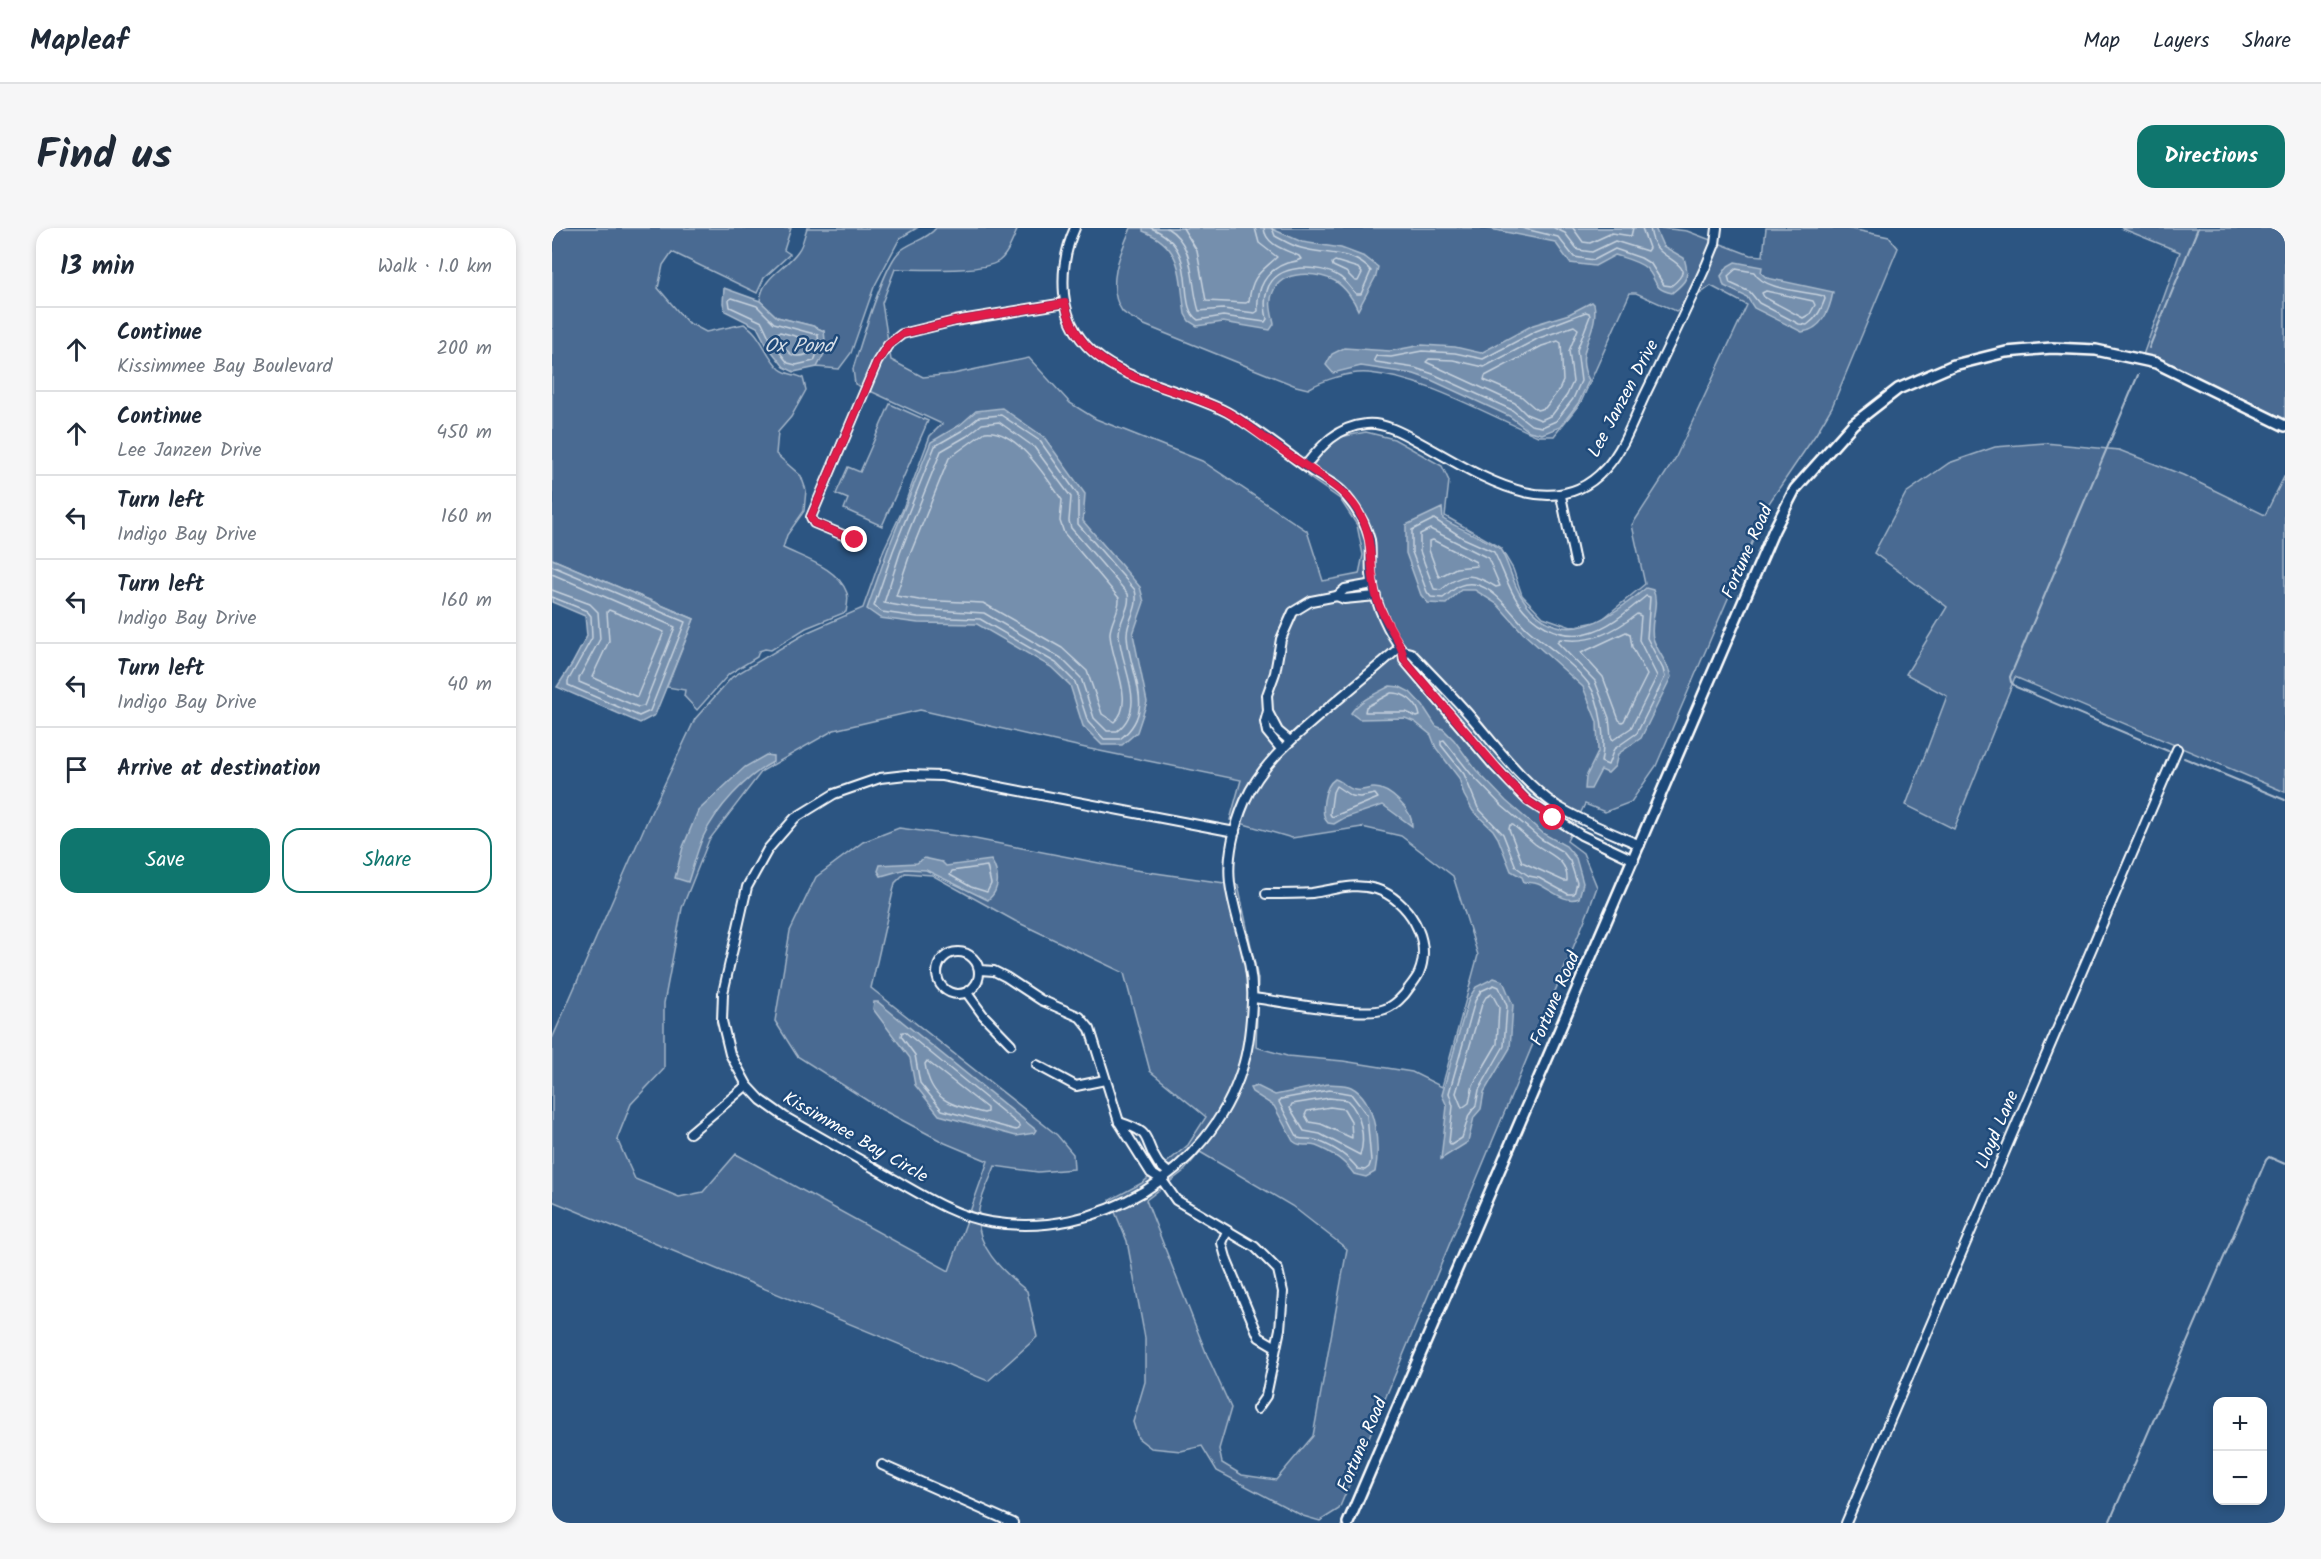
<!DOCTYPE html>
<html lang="en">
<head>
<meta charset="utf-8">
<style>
  :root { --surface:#fff; --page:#f6f6f7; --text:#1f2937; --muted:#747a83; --line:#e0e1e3; --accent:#0f766e }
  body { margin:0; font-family:Kalam,sans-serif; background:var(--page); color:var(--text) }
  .controls { position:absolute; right:18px; bottom:18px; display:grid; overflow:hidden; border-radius:12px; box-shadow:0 3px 9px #0003 }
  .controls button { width:54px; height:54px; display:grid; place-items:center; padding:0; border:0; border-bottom:2px solid var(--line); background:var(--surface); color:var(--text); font:30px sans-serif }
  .stop { position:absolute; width:18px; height:18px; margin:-14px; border:4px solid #e11d48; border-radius:50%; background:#fff }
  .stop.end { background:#e11d48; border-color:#fff; box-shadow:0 2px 6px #0008 }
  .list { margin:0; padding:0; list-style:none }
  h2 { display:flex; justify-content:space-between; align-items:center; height:78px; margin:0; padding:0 24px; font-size:26px }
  h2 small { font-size:20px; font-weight:400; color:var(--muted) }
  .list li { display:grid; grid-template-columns:39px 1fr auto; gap:18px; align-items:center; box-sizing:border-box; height:84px; padding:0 24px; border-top:2px solid var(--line) }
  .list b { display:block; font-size:22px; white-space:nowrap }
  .list p { margin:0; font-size:20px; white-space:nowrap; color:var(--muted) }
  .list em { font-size:20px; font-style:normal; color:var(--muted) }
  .actions { display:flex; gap:12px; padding:18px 24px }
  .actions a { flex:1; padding:14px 0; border:2px solid var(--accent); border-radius:18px; text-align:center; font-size:21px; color:var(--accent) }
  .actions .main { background:var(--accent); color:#fff }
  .icon { flex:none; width:33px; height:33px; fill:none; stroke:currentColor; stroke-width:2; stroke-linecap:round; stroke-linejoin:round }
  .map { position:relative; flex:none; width:1733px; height:1295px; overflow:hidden; border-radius:18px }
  header { display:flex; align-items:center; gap:36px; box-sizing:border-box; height:84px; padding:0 30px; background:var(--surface); border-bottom:2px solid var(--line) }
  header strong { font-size:28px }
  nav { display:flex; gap:33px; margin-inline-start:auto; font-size:21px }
  .intro { display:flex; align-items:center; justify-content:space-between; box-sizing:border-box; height:144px; padding:0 36px }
  h1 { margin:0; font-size:42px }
  .button { padding:15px 27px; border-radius:18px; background:var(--accent); color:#fff; font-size:21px; font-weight:700 }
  main { display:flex; gap:36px; padding:0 36px }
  aside { flex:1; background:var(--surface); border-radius:18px; box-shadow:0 3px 9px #0003 }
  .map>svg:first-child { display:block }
</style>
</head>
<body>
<header>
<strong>Mapleaf</strong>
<nav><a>Map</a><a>Layers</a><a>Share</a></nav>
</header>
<div class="intro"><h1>Find us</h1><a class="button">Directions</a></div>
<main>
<aside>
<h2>13 min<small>Walk · 1.0 km</small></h2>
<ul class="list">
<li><svg class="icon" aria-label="ahead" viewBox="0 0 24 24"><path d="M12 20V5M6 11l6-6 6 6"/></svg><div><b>Continue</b><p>Kissimmee Bay Boulevard</p></div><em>200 m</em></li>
<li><svg class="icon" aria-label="ahead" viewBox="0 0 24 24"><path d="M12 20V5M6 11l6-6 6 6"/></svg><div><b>Continue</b><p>Lee Janzen Drive</p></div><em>450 m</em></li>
<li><svg class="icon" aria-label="left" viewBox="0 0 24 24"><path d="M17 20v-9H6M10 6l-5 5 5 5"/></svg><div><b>Turn left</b><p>Indigo Bay Drive</p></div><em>160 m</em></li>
<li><svg class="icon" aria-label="left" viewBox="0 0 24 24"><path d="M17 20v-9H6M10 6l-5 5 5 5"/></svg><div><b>Turn left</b><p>Indigo Bay Drive</p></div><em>160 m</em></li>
<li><svg class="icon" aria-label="left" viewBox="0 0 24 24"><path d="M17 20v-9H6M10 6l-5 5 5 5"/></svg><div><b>Turn left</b><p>Indigo Bay Drive</p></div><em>40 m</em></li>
<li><svg class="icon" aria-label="arrive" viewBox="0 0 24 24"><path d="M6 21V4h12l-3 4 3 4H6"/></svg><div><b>Arrive at destination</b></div></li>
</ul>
<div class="actions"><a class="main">Save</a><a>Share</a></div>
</aside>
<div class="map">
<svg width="1733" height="1295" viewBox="0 0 1733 1295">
  <rect width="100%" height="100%" fill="#2c5582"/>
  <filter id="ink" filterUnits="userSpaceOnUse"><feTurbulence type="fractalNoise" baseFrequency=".0167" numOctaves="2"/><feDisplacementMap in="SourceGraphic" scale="12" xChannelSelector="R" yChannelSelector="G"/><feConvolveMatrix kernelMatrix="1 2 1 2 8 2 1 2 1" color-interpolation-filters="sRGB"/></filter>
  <g filter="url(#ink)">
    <g fill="#486b92" stroke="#a4b5c8" stroke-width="1.5" fill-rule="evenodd">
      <path d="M0,0H239L232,22L238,26L212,50L205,65L120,24L111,37L106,60L135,94L154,104L192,96C209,105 213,127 228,141C235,147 244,146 251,150L254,162L239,189L226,204L224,226L249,248L254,262L252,283L235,307L231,320C253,331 286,340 295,365C297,370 295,378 294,384L254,400L219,422L213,421L207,423L205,429L177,446L145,482L132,468L133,462L115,459L142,391L0,331Z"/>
      <path d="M255,0H365L348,10L322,59L299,125L287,141L265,139L273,122L272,103L261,98L225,89L208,73C210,48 234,41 246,23C251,17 252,8 255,0Z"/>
      <path d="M384,0H466C461,11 456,26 447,33C430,45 365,41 343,41L330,75L339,132L371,149L401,146L477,130L518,175L544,191L650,233L755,303L771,353L807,346L811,327L805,297L788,271L755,248L767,228L788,209L814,204L842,211L890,238L897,253L893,288L948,319L961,341L970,367L991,389L1019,399L1048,393L1093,356L1080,297L1123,231L1195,77L1159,58L1124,83L1084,65H1078L1029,174L1002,208H986C933,186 874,150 817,145C799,143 771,152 756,161L744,158L590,96C585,92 574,88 570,83C553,58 569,23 579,0H1109L1135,3L1198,27L1211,28L1214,0H1294L1337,9L1346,20L1280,179L1264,206L1217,275L1104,538L1079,574L1053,584L1033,576L1015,613L1031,625L1045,659L1036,684L787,1281L768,1293L751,1288L665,1243L650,1218L629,1223L599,1220L586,1210L581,1194L593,1154V1110L575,1013L558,972L590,955L636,917L654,889L598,843L572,745L463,693L380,647L353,645L343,655L319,760L505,907L521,926L522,941L486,944L443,938C438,952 429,967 427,982C421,1017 450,1043 475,1063L485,1109L436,1153L0,973V811L96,591L143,491L180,449L256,404L311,380L332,321L350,283L378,208L390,196L303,156L301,141C309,115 330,43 346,25C356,14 374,13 384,0ZM368,482L538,521L689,552L678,592L740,610L810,599L849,608L901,648L926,727L890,859L860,844L791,833L735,828L704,819L706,751L686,657L583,642L413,609L347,600L311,614L264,649L238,703L223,793L245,828L327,880L393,915L436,933L397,1043L184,926L151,964L127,969L83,951L65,911L79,876L112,841V775L130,680L157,612L210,543L282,502ZM648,924L740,978L795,1021L761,1208L724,1252L690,1247L670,1235L667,1221L679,1180L655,1127L594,972L632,943Z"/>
      <path d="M1569,0H1733V191L1607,132L1591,127L1628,24Z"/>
      <path d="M338,176L376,193L330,298L292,281L296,271L284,266L296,239L308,244Z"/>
      <path d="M1493,215L1567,222L1631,247L1713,287L1733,247V564L1463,449L1402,601L1354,577L1395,468L1354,446L1395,379L1322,325L1354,265L1397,235L1443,219Z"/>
    </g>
    <g fill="#748fad" stroke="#acbcce" stroke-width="1.5">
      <path d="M591,0H718L750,14L789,20L813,29L826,39L824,48L806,82C802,72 793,59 783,53C765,44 730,41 721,64C716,74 720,86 722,96L718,102L671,94L645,98L637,93L633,86C627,48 632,19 591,3Z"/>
      <path d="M933,0H1103L1111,18L1132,30C1138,49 1135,53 1120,65C1099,61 1106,51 1094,40C1086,33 1072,30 1063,27L1043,38L1018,35L1003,14Z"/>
      <path d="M1183,34L1210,39L1209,45L1215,50L1281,64C1278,81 1270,102 1250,104L1202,80L1195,69L1172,58L1169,48L1176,38Z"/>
      <path d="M172,60L208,73L225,89L261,98L272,103L274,122L265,139L242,144L232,139L214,116L205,99L173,83L171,75Z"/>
      <path d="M1040,74L1042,76C1048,104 1020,123 1037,152L1027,174L1008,199L990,206L977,203L957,188L879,152L862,146L809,138L781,145L774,137L780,126L792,120L838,123L870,117L903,119L929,125L981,97L1017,86Z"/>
      <path d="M450,180L492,209L533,266L531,293L588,359L592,374L581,406L595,474L585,504L570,517H550L531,498L518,457L499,439L425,396L366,395L328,390L315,381L336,321L379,214L408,197L424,183Z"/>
      <path d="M890,280L891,291C900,297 944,316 948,321C957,335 960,354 969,368C1006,426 1055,393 1094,360L1101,362C1108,377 1097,394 1101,410C1105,424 1116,434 1119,449L1089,510L1066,526L1063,538L1056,545L1049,542L1039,561H1033L1034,549L1046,524L1045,494L1031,459L971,405L945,376L923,362H909L894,376L876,375L869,367L854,325V297Z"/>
      <path d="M0,331L142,391L103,487L88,495L5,459L20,436L35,408L33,388L0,374Z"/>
      <path d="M838,458L848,459L858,464L871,478L884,498L891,501L902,512L924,542L954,573L992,606L1014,618L1024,630L1031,655L1027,670C1013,676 1000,662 986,656C981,654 977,655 972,654L970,649L959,643L946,610L941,602L921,583L912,567L907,550L884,520L879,507L863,494L853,490L807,491L799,485C808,472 825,465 838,458Z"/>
      <path d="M214,527L221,528V534C194,548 164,581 151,609C145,623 141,639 136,654L123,650L131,619L146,583L193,539Z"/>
      <path d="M783,551C791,553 795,561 803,562C810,564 815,560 822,560C837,560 861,582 860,598L831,577L792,590L782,596L776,595C767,586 772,558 783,551Z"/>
      <path d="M372,630L390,634L394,638L439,632C447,645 449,661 436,672L374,642L354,641L329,648L326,643L328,637L365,635Z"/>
      <path d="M942,750L951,753L961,777L958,820L932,864L929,881L922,889L916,914L889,931L895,878L890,867L908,801L917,770L924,759Z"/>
      <path d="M322,774H326L484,902L482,905L464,908L387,887L363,857L358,830L321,781Z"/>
      <path d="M776,856C784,857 792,856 799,859C825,872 828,920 823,944L814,949L802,946C793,933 779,924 764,918C755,915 749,920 741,913L722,878L700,864L698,860L705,858L723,867Z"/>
    </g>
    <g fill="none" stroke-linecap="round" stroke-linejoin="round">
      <g stroke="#c7d2de" stroke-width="1.5">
        <path d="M599,0C651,21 622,77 646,92L671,88L713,94L715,91C713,82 712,72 715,63C723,34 768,36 788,49C794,53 799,61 804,66H809L819,43C801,22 773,27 749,20C740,18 731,12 723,8L720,0"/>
        <path d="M615,0C644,17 638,55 647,83L671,81L703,85L706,83C704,61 714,42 735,35C741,34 744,34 749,31L747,28C734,22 713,17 712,0"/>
        <path d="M631,0L645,23L654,73L694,75L697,73C700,47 708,45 725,29L707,15L703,0"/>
        <path d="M969,0L1006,9L1022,29L1042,32L1063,21L1089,30L1099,36L1112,57L1119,58C1144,39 1121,35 1108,23C1102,18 1099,7 1098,0"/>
        <path d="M1002,0L1013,5L1026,22L1040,24L1063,13L1095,23L1097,20L1090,0"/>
        <path d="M1021,0L1031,14L1038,15L1060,5L1079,8L1081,0"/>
        <path d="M783,33L806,40L810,45L806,53H803L794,44L781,38L780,35Z"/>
        <path d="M1184,41L1202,44C1211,62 1252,63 1272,68L1273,71C1269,82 1265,90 1255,97L1247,96L1207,75L1198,64L1178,55L1176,48Z"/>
        <path d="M1214,63L1261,73L1263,77L1258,86L1251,90L1212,69L1210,65Z"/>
        <path d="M180,70L205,78L222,95L266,107L267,121L262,133L244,137L236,135L219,113L210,94L178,79L177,72Z"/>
        <path d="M1034,84L1037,85L1038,88L1025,122L1029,153L1021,171L1004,193L990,199L979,197L960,182L881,146L863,140L824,134L822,132L824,128L839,129L870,123L903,125L931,131L984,103Z"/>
        <path d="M1022,98L1026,101L1017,123L1021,154L1015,167L1000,187L989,192L974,186L963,175L874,134L877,131L901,132L932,139L987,110Z"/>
        <path d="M228,104L258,112L260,119L256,126C238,133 235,122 225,109V105Z"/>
        <path d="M1006,113L1009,115L1011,153L1007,162L993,180L985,182L969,168L932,152L933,148L990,118Z"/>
        <path d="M449,187L488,213L526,267V296L583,362C588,382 575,390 575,407C576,445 607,481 568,511H552L536,494L523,454L504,435L428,391L366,389L330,384L322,378L341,323L383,218L411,202L427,189Z"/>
        <path d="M447,194L482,219L519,269L517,293L519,300L576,366C579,380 567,392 567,406C568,439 597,478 565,503H555L542,490L529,450L509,430L432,385L366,381L332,375L348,325L389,223L415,208L430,196Z"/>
        <path d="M433,204C464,200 494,249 510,272L508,293L512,305L567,370C568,382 559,393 558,405C558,430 585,476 562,494L550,486L535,443L510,420L431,375L367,372L344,368L357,329L397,230Z"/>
        <path d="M882,291L911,310L942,324C950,339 955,357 964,371C978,394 1007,412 1035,405C1057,400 1077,382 1094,368L1098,369L1095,410L1111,441L1113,449L1085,505L1062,521L1056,537L1049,534C1054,513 1049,473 1036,455C1019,433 994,418 974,400C960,386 944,360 922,356C907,354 902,362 891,370L879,369L875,364L860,324V302Z"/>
        <path d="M878,301L936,330L948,358L944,359C921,345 910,343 889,362L882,361L868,323V306Z"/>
        <path d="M881,312L924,334L925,338L904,340L887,349L877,322V313Z"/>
        <path d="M0,338L133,394L98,483L87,488L16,457V453L40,410L39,388L35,383L0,369"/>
        <path d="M0,346L123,399L92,478L86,479L27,454V450L48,411L46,384L38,376L0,362"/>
        <path d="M57,382L112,404L85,469L40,449L57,413L55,384Z"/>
        <path d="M1085,386L1089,388L1087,412L1105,448L1079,500L1061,512L1059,509L1057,490L1043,453L1005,414L1008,411C1038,416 1062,404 1085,386Z"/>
        <path d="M1074,404L1078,406L1080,419L1095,447L1072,493L1070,494L1067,492L1051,449L1029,425Z"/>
        <path d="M839,465C852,464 866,475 868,488L865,489L854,484H813L814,479Z"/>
        <path d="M892,512L919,546L950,578L989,611L1011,624L1018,633L1025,655L1022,666H1016L987,650L977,648L964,639L951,606L926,580L912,546L889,517V513Z"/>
        <path d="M784,558L799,568L808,569L823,566L826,570L780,589L778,586L781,564Z"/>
        <path d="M958,597H961C969,604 976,610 983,616C998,627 1016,631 1015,653H1012L970,634L957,601Z"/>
        <path d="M435,638L439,656L435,664L419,659L398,647L400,643Z"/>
        <path d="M942,757L947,759L955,778L952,818L927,862L924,877L917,887L910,910L899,917L897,914L901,878L897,865L923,773L929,763Z"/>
        <path d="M940,766L947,779L945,816L921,857L917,875L910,880L904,865L930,776L934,769Z"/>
        <path d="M350,804H353L467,897V901L464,902L390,882L368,855L363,827L349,808Z"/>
        <path d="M375,833L435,880V884L432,885C400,877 379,874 373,836Z"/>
        <path d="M777,862L799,866L815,887L819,933L817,939L813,942L806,941C796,928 782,919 766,913C759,910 752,912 746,910L727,874L729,871Z"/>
        <path d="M777,870L795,872C809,885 814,910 808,927L768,906L752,903L738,880L740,876Z"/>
        <path d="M778,879L792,881L799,893L800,910L769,896L757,894L753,887L755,883Z"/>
      </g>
      <g stroke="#acbcce" stroke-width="2">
        <path d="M1597,120L1646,0"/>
        <path d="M1586,147L1458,449L1459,454L1464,459L1616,523"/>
        <path d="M1632,530L1733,572"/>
        <path d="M1557,1295L1714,932L1717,929L1733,936"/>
      </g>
      <g stroke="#fff" stroke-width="12">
        <g id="minor">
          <path d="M523,0C513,22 510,43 512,66C520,150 616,153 675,184C704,200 734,225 761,244C772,251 787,258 794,268C805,281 814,296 818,312C820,325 817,340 820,353C824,377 836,404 851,423L859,425C879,446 900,467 919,489C945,519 971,555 1005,578C1031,594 1060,605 1088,617"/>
          <path d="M753,238C770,217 785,199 814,196C831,194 851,205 865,213C920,242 999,301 1053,241C1071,222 1081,193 1092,169C1113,126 1134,82 1154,38L1163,16L1165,0"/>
          <path d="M1009,268L1023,334"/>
          <path d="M303,312L262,295L259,289L325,134L336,117L350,106L403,93L513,75"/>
          <path d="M785,368L793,361L821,356"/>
          <path d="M851,423L852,432L942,538L976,573L1029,607L1082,632"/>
          <path d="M716,484L726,503L738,513"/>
          <path d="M729,521L715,504L713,494L716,483L715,467L723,445L729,411L741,384L759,373L785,368L792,371L824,368"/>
          <path d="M683,604L390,548L354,547L328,550L282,566L243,590L216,621L195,659L171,765L170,793L178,826L195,857L209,872L233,889C268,909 303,929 338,949C370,967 402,988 438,994C546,1012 657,945 690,841C697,820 699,796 700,774C703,732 683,696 678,655C675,629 682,598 693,573C710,534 744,508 776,480C800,460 824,440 848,419"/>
          <circle cx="406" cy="745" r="21"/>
          <path d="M428,742L442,743L454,749L489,772L528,789L538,801L567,894L599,945L610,952L624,972L703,1019L726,1042L731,1064L728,1101L714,1168L705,1181"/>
          <path d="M415,765L431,787L459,816"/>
          <path d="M701,770C729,773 811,790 833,781C842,778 852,768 857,760C860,756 865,750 867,745C881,712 856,671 824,661C801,654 782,662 760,665C745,666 729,666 714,666"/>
          <path d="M485,837L524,858L553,852"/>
          <path d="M567,894C604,906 589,910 606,935C609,939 614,942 617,945"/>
          <path d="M138,905L195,857"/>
          <path d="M675,1003L670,1015L675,1033L707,1109L724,1119"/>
          <path d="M330,1237L461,1295"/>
          <path d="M1294,1295L1625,521"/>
        </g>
      </g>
      <g stroke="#fff" stroke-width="14">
        <path id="tertiary" d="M796,1295L1222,302L1243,261L1301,196L1346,161L1402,137L1454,124L1500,120L1544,122L1604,135L1733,198"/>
      </g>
      <use href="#minor" stroke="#1f4a7a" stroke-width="8"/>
      <use href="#tertiary" stroke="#1f4a7a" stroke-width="9"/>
    </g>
  </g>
  <g fill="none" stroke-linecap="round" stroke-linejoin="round" filter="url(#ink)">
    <path stroke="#e11d48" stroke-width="8" d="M303,312L262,295L259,289L325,134L336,117L350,106L403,93L513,75C529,152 617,154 675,184C693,194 710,209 727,220C748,235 772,248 791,265C798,271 806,282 810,290C822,315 817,344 825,371C830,391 851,414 852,432L958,555L976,573L1001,590"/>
  </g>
  <g text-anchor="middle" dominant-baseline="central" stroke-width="5" stroke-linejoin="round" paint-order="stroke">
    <g font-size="18" fill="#fff" stroke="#1f4a7a">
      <text transform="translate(1072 171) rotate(-62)">Lee Janzen Drive</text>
      <text transform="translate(1196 324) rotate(-66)">Fortune Road</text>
      <text transform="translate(1004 771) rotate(-67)">Fortune Road</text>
      <text transform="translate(1446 902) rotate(-67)">Lloyd Lane</text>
      <text transform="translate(303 910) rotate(30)">Kissimmee Bay Circle</text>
      <text transform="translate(811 1217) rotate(-67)">Fortune Road</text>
    </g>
    <g font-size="20" font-style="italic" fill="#d5dde6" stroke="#1f4a7a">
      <text x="247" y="119">Ox Pond</text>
    </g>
  </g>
</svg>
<div class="controls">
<button>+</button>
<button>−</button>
</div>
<div class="stop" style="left:1001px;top:590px"></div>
<div class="stop end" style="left:303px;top:312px"></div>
</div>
</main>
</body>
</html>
